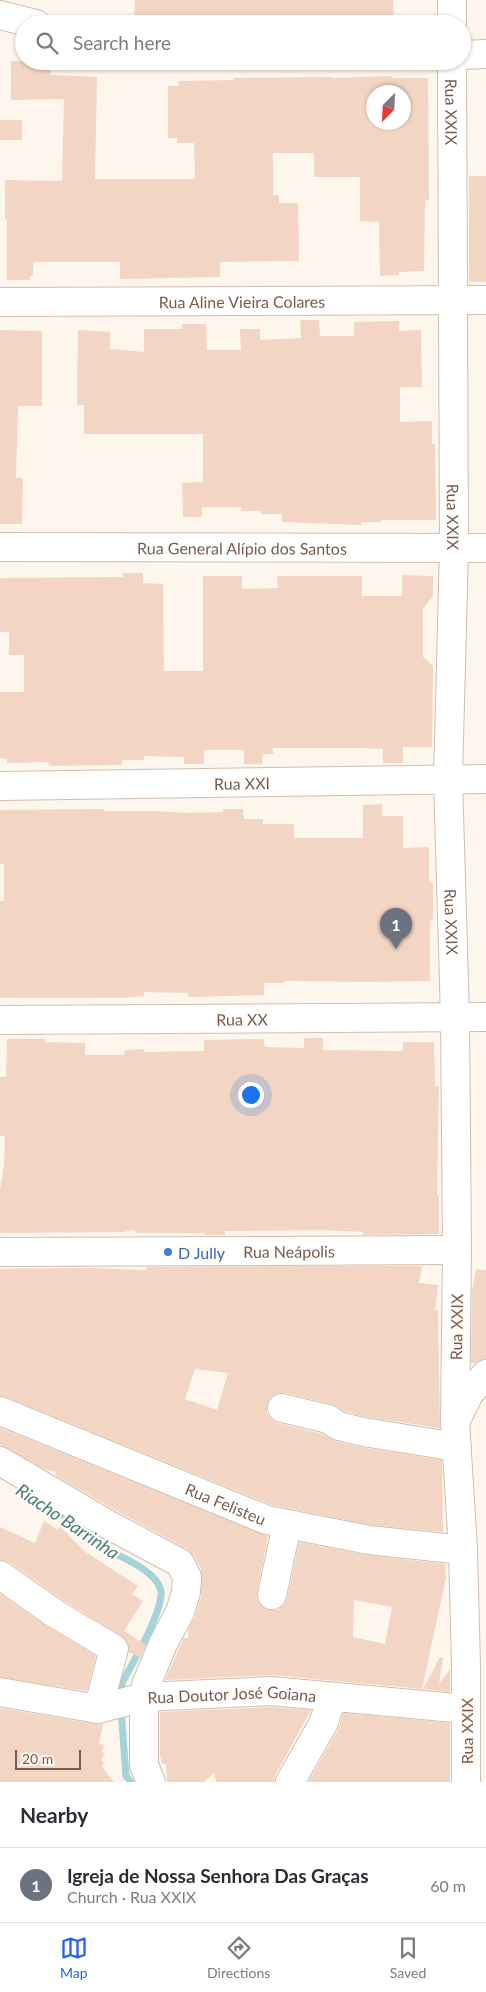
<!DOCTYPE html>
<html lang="en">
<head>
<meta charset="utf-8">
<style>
  :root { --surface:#fff; --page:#f7f7f7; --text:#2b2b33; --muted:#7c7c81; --line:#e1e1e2; --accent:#2563eb }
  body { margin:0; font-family:Lato,sans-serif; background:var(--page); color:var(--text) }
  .compass { position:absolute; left:366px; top:85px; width:45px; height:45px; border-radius:50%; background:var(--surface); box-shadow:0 1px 4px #0004; rotate:204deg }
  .scale { position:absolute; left:15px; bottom:12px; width:66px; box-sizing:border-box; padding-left:5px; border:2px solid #7a5c4d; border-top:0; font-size:14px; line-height:18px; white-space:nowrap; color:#7a5c4d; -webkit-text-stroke:4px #fffaf3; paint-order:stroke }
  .you { position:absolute; left:250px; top:1094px; width:18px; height:18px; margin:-12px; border:4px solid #fff; border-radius:50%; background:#1a73e8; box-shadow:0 0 0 8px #1a73e833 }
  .badge { display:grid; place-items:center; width:32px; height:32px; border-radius:50%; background:var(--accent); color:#fff; font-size:16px; font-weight:700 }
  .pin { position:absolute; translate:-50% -41px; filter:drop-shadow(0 1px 2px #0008) }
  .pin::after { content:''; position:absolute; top:26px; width:18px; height:15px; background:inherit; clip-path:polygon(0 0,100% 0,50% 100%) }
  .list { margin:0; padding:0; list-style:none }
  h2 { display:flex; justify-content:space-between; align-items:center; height:65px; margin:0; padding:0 20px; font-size:21px }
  h2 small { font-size:16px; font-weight:400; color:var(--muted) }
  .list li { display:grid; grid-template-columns:32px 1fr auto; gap:15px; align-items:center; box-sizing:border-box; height:75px; padding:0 20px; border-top:1px solid var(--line) }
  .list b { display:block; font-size:19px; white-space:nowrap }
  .list p { margin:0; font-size:16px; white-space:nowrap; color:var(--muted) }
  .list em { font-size:16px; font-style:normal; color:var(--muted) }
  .icon { flex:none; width:28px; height:28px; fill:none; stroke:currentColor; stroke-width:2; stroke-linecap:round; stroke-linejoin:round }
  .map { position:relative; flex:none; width:486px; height:1782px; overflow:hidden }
  .search { position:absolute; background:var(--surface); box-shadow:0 1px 4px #0004; left:15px; right:15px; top:15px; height:55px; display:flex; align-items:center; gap:12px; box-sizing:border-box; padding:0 18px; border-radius:28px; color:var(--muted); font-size:19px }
  .sheet { height:140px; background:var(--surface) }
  nav { display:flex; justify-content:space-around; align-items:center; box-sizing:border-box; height:70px; border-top:1px solid var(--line); background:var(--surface); font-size:14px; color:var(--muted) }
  nav a { display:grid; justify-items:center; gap:2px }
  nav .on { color:var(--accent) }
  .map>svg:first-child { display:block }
</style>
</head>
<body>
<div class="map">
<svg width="486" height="1782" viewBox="0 0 486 1782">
  <rect width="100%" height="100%" fill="#fdf6ec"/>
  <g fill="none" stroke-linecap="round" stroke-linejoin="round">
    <g stroke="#a5d3da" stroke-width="7">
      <path d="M53,1506C66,1517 79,1531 93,1541C110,1554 164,1570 161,1596C158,1621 134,1660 122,1683L121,1696"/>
      <path d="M121,1709L126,1776L131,1782"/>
    </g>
  </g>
  <g fill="#f3d5c3" fill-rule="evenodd">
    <path d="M135,0H393L394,24H354V18H314V24H274V18H234V24H134Z"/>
    <path d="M11,61H51V75L97,77L95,179H195L194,143H177V138H168V86H179L178,81L233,80V78L333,77V78L392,76V78H428L429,200H425L424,271L399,272V275L380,276L379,222L360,221V177H314V153H273V195H279V203H298L299,261L220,262V277L120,279V262H33V276H30V280H7V219H5V180L62,181L64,99L11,100ZM374,92H404V122H374Z"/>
    <rect x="0" y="120" width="22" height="20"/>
    <rect x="469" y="176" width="17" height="106"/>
    <path d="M300,320H319L320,336H354V322L399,321V331L421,330L422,387H400V422L432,421V444H435L436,520H381V522H361V525L282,522V514H261V511H241V507H202V517H183L182,483L203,482V434H84V405H77L78,330L110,332V349L144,352V329H182V324H206L207,350H241L240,329H260V340L301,338Z"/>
    <path d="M0,330L42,331V406H18L16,478H23L22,524H0Z"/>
    <path d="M123,573H143V583L163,584L164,671H203V576H242V589L278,588L277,576H362V596H402V575L433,576V596L423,609V657L433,666L432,747H403V763H383V749L362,748H273V754H263L262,764H244V750H204V764H184V757L144,756V760H122V765L49,766L48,762L7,763V759L0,758V692H24V655H9V632H0V578L123,577Z"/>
    <path d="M382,804V816H403V848L429,847V880L433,884V920H430V981L368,982L284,981V983H264V995L188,997V993L144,992V996L124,998H0V901H4V864H0V810L104,809L105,811H154L184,813L223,812V809H243L244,819H263V824H294V838H363V805Z"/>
    <path d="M304,1038H323V1050L403,1051V1042H434L435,1086H439L437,1195H439V1234L363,1235V1232L323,1230L225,1231V1235H205V1233H135V1230L123,1232L0,1233V1190L4,1165L5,1136H0V1077H6L7,1039H45V1042L85,1043V1055H124L125,1050L145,1049L144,1052L204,1051V1040L263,1039L265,1047L304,1048Z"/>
    <path d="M274,1266H422L419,1283L438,1285L435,1310H438L440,1428L366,1417L345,1411L332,1404L286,1393H278L271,1397L267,1405V1413L271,1419L278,1423L322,1434L335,1441L359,1447L442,1460L443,1532L371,1525L272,1505L6,1397L0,1396V1269L92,1268L146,1270V1267ZM195,1369L228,1373L217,1410L185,1399Z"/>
    <path d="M476,1269L486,1270V1359L480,1360L475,1363H471L472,1292Z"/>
    <path d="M0,1428L268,1536L257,1592V1599L261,1606L268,1610H277L283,1606L287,1599L299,1542L366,1555L445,1564L446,1578L422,1689L272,1675L165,1680L184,1638H188V1629L195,1617L201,1596V1568L194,1556L187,1549L117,1511L55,1475L56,1472L44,1469L8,1448L0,1445ZM354,1600L392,1607L385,1644L353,1637Z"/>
    <path d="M44,1521L58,1530L60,1526L84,1551L138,1586L132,1594L143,1601L124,1631L146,1645L140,1658L129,1652L128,1643L122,1636L63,1600L9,1562L0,1560V1527L35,1543Z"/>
    <path d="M0,1594L46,1626L96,1656L87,1691L0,1677Z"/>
    <path d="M440,1657L443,1658L439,1684L450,1669V1692L423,1689Z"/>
    <path d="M271,1707L311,1710L276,1774L274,1782H216L214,1773L204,1782H167L166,1764H162L160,1756V1712Z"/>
    <path d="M0,1708L95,1724H103L99,1744L104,1745L102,1752L105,1753L101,1760L104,1762L102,1767L114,1782H0Z"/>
    <path d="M343,1713L450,1723V1782H308L337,1732Z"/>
  </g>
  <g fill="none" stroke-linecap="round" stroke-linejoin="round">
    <g stroke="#d1beb0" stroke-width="30">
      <g id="minor">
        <path d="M452,0V24"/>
        <path d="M0,15L36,24"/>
        <path d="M462,55L486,54"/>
        <path id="s1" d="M452,61L454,549L448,779L455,1017L457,1250L455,1421L463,1550L466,1666V1782"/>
        <path id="s2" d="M0,302L486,300"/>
        <path id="s3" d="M0,547L486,548"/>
        <path id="s4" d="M0,786L486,779"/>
        <path id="s5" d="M0,1020L486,1017"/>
        <path id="s6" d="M0,1252L457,1250"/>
        <path d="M282,1408L328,1419L339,1426L363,1432L457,1447"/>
        <path id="s7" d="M0,1411L267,1520L369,1540L463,1550"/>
        <path d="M456,1420L469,1394L486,1374"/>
        <path d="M0,1461L109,1525L180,1563L187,1577L186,1592L180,1612L163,1644L146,1685L144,1697V1765L151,1782"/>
        <path d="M0,1575L54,1613L114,1649L98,1709"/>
        <path d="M272,1595L287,1524"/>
        <path id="s8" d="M0,1692L98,1709L144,1697L271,1691L466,1709"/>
        <path d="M290,1782L323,1724L332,1697"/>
      </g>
    </g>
    <use href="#minor" stroke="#fff" stroke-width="28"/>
  </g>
  <circle fill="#3f7fe0" stroke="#fffaf3" stroke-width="2" cx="168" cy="1252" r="5"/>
  <g text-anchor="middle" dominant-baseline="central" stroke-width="4.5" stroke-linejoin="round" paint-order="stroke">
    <g font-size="16" fill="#7a5c4d" stroke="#fffaf3">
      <text stroke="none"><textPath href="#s1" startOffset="51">Rua XXIX</textPath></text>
      <text stroke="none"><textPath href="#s2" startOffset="242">Rua Aline Vieira Colares</textPath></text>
      <text stroke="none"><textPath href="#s1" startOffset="456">Rua XXIX</textPath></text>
      <text stroke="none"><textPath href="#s3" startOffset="242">Rua General Alípio dos Santos</textPath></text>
      <text stroke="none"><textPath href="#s4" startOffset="242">Rua XXI</textPath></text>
      <text stroke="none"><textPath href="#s1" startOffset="861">Rua XXIX</textPath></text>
      <text stroke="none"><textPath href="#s5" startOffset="242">Rua XX</textPath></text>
      <text stroke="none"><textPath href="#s6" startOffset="289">Rua Neápolis</textPath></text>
      <text transform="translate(456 1327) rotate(-89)">Rua XXIX</text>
      <text stroke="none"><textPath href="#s7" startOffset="244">Rua Felisteu</textPath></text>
      <text stroke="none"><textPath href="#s8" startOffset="235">Rua Doutor José Goiana</textPath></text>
      <text transform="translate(466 1731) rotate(-90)">Rua XXIX</text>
    </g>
    <g font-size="16" fill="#366cbe" stroke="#fffaf3" text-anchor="start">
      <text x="178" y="1252">D Jully</text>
    </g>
    <g font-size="18" font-style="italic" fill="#437c86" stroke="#fffaf3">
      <text transform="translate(68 1521) rotate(34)">Riacho Barrinha</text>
    </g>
  </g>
</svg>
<svg class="compass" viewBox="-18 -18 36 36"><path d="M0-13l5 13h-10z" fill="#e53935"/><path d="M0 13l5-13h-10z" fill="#7c7c81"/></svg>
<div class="scale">20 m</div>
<div class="you"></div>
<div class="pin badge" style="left:396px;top:949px;background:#6b7280">1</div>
<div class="search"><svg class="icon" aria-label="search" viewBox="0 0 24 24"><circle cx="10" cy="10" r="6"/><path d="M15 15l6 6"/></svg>Search here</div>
</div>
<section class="sheet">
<h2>Nearby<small></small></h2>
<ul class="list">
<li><span class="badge" style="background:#6b7280">1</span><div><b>Igreja de Nossa Senhora Das Graças</b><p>Church · Rua XXIX</p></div><em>60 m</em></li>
</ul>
</section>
<nav>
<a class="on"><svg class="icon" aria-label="map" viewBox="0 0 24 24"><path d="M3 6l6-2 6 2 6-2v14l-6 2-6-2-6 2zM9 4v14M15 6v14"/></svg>Map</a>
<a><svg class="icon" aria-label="directions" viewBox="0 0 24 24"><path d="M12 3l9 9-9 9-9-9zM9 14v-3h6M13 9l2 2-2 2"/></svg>Directions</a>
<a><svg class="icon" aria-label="saved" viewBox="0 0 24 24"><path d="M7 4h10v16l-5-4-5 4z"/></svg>Saved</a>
</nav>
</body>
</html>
